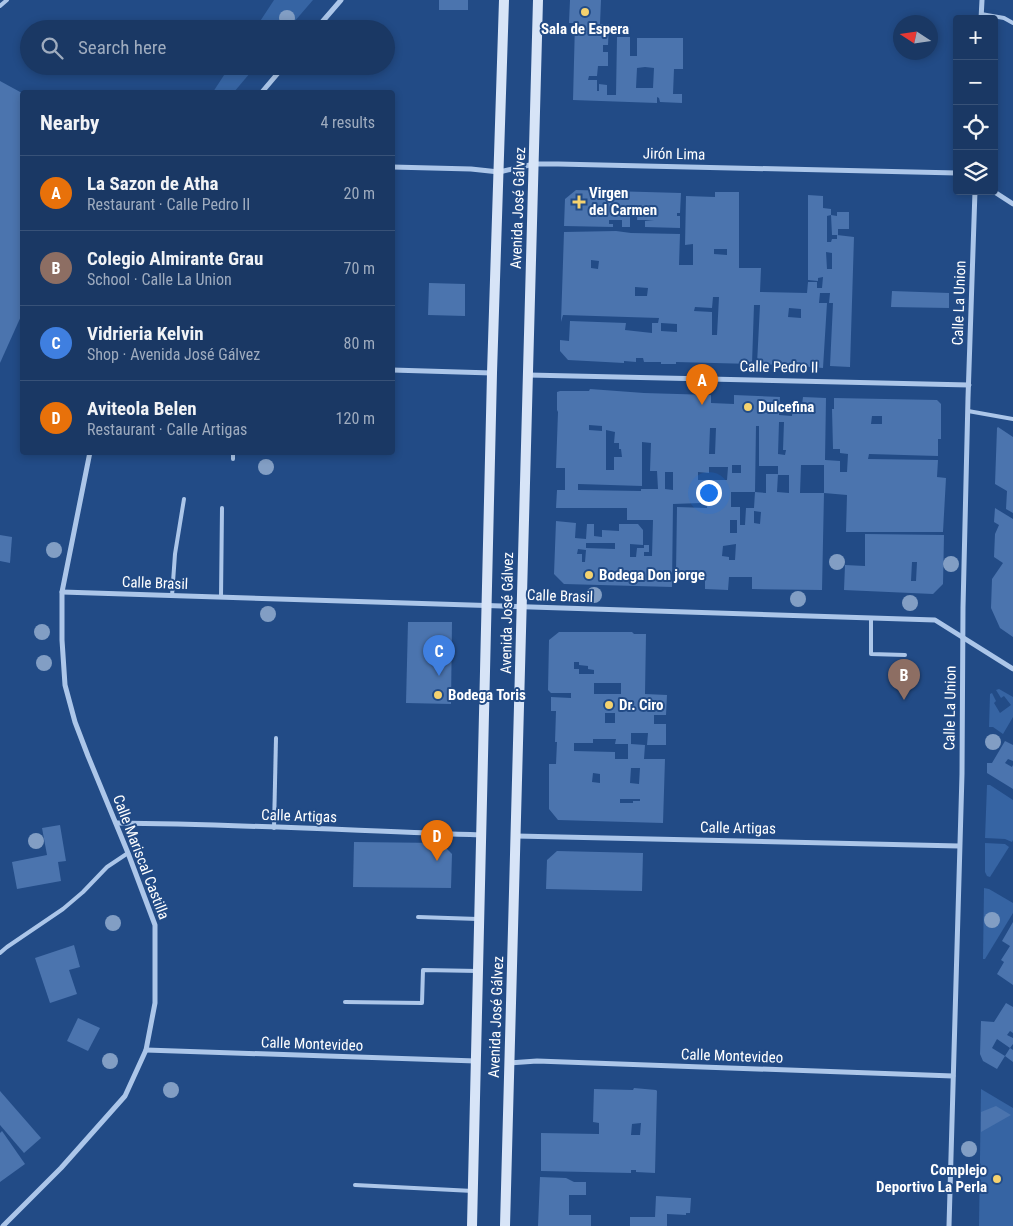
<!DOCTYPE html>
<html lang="en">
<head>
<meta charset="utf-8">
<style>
  :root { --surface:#1a3864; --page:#27436d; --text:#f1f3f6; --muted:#9facbf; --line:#385278; --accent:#8c9099 }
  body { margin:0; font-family:"Roboto Condensed",sans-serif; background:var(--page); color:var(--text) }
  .controls { position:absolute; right:15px; top:15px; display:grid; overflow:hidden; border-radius:5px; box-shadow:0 2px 8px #0003 }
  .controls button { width:45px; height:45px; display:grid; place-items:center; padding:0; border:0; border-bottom:1px solid var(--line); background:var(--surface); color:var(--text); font:25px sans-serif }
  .compass { position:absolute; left:893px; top:15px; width:45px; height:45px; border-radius:50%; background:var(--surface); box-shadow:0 2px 8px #0003; rotate:282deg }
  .you { position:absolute; left:708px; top:492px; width:18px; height:18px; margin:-12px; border:4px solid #fff; border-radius:50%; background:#1a73e8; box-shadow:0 0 0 8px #1a73e833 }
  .badge { display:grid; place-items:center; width:32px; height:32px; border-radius:50%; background:var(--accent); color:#fff; font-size:16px; font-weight:700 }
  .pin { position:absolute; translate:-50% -41px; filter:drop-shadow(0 1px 2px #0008) }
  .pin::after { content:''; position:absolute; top:26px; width:18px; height:15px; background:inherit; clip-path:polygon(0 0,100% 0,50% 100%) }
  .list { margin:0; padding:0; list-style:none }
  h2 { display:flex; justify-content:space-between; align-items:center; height:65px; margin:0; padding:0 20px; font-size:21px }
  h2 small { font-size:16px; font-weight:400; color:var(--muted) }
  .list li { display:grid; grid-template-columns:32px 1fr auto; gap:15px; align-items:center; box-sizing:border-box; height:75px; padding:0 20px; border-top:1px solid var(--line) }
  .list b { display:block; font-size:19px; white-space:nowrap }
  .list p { margin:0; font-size:16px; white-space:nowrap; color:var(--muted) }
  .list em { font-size:16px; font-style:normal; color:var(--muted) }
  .icon { flex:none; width:28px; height:28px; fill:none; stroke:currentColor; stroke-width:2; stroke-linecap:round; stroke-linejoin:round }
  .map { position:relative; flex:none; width:1013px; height:1226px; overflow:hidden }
  .search { position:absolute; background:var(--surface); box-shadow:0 2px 8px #0003; left:20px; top:20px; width:375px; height:55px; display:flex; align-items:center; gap:12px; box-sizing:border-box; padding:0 18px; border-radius:28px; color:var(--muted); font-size:19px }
  .panel { position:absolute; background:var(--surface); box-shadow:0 2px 8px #0003; left:20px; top:90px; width:375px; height:365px; border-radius:5px }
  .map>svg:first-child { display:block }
</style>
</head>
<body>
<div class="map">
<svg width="1013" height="1226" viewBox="0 0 1013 1226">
  <rect width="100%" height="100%" fill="#224b86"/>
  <g fill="#3664a3">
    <path d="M274,0H313L288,29H255Z"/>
    <path d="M230,66H256L234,92H213Z"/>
    <path d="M999,689L1013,697V717L1003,734L993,727H989L990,694L992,693L996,701L994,703L1000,713L1011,705L1004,696L1001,698L996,690Z"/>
    <path d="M987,785H990L1013,800V840L1012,842L1005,839L985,838Z"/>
    <path d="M985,843L1005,844L1009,847L990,877L987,876L985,872Z"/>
    <path d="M984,888L989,889L1013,903V913L985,959H983Z"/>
    <path d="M981,1089L1013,1108V1226H979Z"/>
  </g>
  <g fill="#4b74ae" fill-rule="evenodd">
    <rect x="439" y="0" width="29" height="10"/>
    <path d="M570,0H601L600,24H609L608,45H603V52H608V66H598L597,76H589L588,80H597V91H599V84L607,85V95H616L617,37H630V56H637V38H683V69H674L673,94H682V103L660,102L659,98L657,97V103L573,100L575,23H569ZM645,67L654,68L653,88H636L637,68Z"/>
    <path d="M0,81L22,93V314L0,363Z"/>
    <path d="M576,190L681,193L680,213H677V216H680V228L645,227V221L654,220H637L638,207H630V227H622V220H609V224H613V227L564,226L565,199Z"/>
    <path d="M715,192H739V268H761L760,292L807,293L808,282H817V288H822L823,277L818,278V281L808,280V195L823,196V208L831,209V215L837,216V212H849V229H838V235H832L831,215L827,216V242H831L832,239H837V235L854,237L850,367L830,366L833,303H829L830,293H820L819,303H827L823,368L785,365L757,364L760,305H754L752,364L676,362V364H661V362H644L643,358H636V362L624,361V363L568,360L560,351V340L569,341L570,321L626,323L625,330L652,333V323H658L659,318L563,315L561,322L564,232L616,231L631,233L680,234L679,265H693V244L685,245L686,196L715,197ZM714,249H727V255L714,254ZM826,252L832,253V269H827ZM591,260L599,261L598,269L591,268ZM635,287L648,288L647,296H635ZM713,297H719L717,335H712V312L694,311L695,307L712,308ZM789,308L801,309V318L788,317ZM661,323L677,324V332L661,331Z"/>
    <path d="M429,283L465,284V316L428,315Z"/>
    <path d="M892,291L949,293V308L891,307Z"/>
    <path d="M590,389L644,393L711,395V403L734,404V395L780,397L779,415L792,416L793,405H802L803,397L826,398L825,460L840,461V472H847L848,454L840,453V449H833L832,409H834V398L937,400L941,404V439H938V456L869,454L868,459L938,460L937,477L946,478L943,532H846L847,495L824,493V465H801L800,493H824L822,590L752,589V577H729L728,590L705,589V574L676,573L677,507L707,508L708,491H702L701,503L673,504L672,587L564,584L554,574L556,521L576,523L575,538L586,539L587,524H594V536L602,537V530L619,531V524H638L643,530V545L630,544V557H636L637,548H644V545H649V552H644V556H652L653,520H627V508H556L557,490H565V468H556L558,412L557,410V392L560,391H589ZM872,416H882V424H871ZM779,422H784L783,450H786L785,455L778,454ZM589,425L602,426V431L589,430ZM756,426H759V466H778V475H789V493L777,492L778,474H766V493L755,492L754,508H746L745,525H740V507H731V492H755ZM710,428H716L715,454H709ZM606,430L615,432L614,443H619V449H621L622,457H614V470H606ZM642,442L651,443L650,471H657L658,489H641V491L578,490V484L642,486ZM732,465H741V473H732ZM709,467H728L727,480H698V472L709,473ZM665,472H673V490L665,489ZM754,511L761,512L760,524L754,523ZM730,520H737V533H730ZM586,543H615V549L586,548ZM736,544L735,560H729V557L722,556L723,546ZM578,549L586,550L585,562H582V554H577Z"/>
    <path d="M998,427L1013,437V513L1006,509L1007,491L995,484L997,428Z"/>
    <path d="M995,508L1013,519V637L1000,628L991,608L992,579L1003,563L994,557L995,534L999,525L994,522Z"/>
    <path d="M865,534L944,535L943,584L933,594L844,590L845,565L865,566ZM912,562H917L916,581H911Z"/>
    <path d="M0,535L12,537L10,563L0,561Z"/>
    <path d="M408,622H452L451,704L406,703Z"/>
    <path d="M559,632H632L634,634H646L645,694L667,695L666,715H654V724H666V745H647L648,733H631V744L645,745L644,759H665L663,823L558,820L549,809V764H556L557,742H555L556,711H551V697L571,698V693H551L548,690L549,640ZM574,662H579V665L588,666V669L594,670V674H579V669H574ZM594,683H621V694H594ZM605,713H615V723H605ZM593,739H616L615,744H628V759H615V752L574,751V743H593ZM631,768H640L639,784L630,783ZM593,773L600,774V783L592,782ZM620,799H640V801H633V803H620Z"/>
    <path d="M1005,741L1013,745V761L1008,759L1005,763L1012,767L1013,765V789L987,773V763H992Z"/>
    <path d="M60,825L66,861L58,862L61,881L17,889L12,862L47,855L42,828Z"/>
    <path d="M354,842L441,843L452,854L451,888L353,887Z"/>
    <path d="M557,851L643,853L642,891L546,889L547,860Z"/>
    <path d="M1013,922V985L997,974L1004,962L1001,960L1010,946L1002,941Z"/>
    <path d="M74,945L80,967L69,970L77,994L50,1003L35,958Z"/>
    <path d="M1006,1003L1013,1007V1033L1010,1031L1007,1035L1013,1038V1044L1010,1048L1013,1050V1062L1005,1056L1010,1048L997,1039L992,1048L1005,1056L997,1069L983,1061L980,1054L981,1021L994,1022Z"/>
    <path d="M78,1018L100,1028L88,1051L67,1041Z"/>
    <path d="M634,1088L656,1090L657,1091L655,1173L636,1172V1170H631V1173L541,1171V1133L599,1134V1123L593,1122L594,1089L633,1090ZM641,1123L640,1135H631L632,1124Z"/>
    <path d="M0,1091L41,1138L24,1153L0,1125Z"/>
    <path d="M996,1106L1011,1115L981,1132V1112Z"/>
    <path d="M2,1131L25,1164L0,1182V1133Z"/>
    <path d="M540,1177L566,1178L574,1182H586V1195H569V1215H591V1226H538Z"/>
    <path d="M656,1196L691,1198L690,1213H686V1215L667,1214V1226H630V1217H655Z"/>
  </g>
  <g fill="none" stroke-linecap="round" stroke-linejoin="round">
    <g stroke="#acc6e9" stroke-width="4">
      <path d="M0,6L7,0"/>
      <path d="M981,14L1004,18L1013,23"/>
      <path d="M968,411L1013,419"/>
      <path d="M233,459V452"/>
      <path d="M172,596L175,554L184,499"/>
      <path d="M221,597L222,508"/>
      <path d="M871,618V654L905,655"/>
      <path d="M274,828L276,738"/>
      <path d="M418,917L478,919"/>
      <path d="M0,953L7,947L63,909L83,892L107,867L128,853"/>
      <path d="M345,1002L422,1003L423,970L478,971"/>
      <path d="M355,1185L473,1191"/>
    </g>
    <g stroke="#acc6e9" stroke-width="5">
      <path d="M981,19L982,0"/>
      <path d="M316,29L341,0"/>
      <path d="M262,92L284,66"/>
      <path d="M392,167L471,169L499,172L534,164H558L957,173"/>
      <path d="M993,191L1013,204"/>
      <path d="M392,370L492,373"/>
      <path d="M528,375L969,385"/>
      <path d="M62,592L935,620L1013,669"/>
      <path d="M116,823C238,824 359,831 481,835"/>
      <path d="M516,836L959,846"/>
      <path d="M146,1050L476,1061"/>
      <path d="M509,1063L537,1061L953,1076"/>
      <path d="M3,1226L61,1168L125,1096L146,1050L155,1003V925L128,853L88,756L75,722L65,685L62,640V592L90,452"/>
      <path d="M949,1226L962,774L963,608L968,398L975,191"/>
    </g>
    <g stroke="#d7e4f7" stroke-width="10">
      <path d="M472,1226L492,373L504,0"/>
      <path d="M505,1226L538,0"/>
    </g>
  </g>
  <g fill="#829ec4">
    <circle cx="287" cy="18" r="8"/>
    <circle cx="266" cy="467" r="8"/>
    <circle cx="54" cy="550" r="8"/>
    <circle cx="837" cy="562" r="8"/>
    <circle cx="951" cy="564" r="8"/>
    <circle cx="594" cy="595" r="8"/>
    <circle cx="798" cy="599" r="8"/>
    <circle cx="910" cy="603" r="8"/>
    <circle cx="268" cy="614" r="8"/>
    <circle cx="42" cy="632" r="8"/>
    <circle cx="44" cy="663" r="8"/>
    <circle cx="993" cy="742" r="8"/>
    <circle cx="36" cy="841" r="8"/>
    <circle cx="992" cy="920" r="8"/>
    <circle cx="113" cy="923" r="8"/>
    <circle cx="110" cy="1061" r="8"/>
    <circle cx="171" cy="1090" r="8"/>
    <circle cx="969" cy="1149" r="8"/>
  </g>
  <g fill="#f5d26f" stroke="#224b86" stroke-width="2">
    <circle cx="585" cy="12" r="5"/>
    <path d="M576.5 194.5h5v5h5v5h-5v5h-5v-5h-5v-5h5z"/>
    <circle cx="748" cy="407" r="5"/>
    <circle cx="589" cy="575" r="5"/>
    <circle cx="438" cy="695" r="5"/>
    <circle cx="609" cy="705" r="5"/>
    <circle cx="997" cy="1179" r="5"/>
  </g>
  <g text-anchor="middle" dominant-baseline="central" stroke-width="4" stroke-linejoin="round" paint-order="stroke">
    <g font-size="15" font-weight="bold" fill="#fff" stroke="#224b86" text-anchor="start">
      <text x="585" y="29" text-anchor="middle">Sala de Espera</text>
      <text x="589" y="193">Virgen<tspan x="589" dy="17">del Carmen</tspan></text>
      <text x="758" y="407">Dulcefina</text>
      <text x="599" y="575">Bodega Don jorge</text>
      <text x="448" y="695">Bodega Toris</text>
      <text x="619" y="705">Dr. Ciro</text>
      <text x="987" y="1170" text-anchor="end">Complejo<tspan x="987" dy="17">Deportivo La Perla</tspan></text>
    </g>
    <g font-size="15" fill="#fff" stroke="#224b86">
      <text transform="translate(674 154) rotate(1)">Jirón Lima</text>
      <text transform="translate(518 208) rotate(-88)">Avenida José Gálvez</text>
      <text transform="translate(959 303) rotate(-88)">Calle La Union</text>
      <text transform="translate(779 367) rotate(1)">Calle Pedro II</text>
      <text transform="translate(155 583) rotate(2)">Calle Brasil</text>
      <text transform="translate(560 596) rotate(2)">Calle Brasil</text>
      <text transform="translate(507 613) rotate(-89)">Avenida José Gálvez</text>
      <text transform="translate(950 708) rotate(-89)">Calle La Union</text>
      <text transform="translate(299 816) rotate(2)">Calle Artigas</text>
      <text transform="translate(738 828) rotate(1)">Calle Artigas</text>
      <text transform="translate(141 857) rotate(69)">Calle Mariscal Castilla</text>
      <text transform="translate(496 1017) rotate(-88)">Avenida José Gálvez</text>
      <text transform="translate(312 1044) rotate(2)">Calle Montevideo</text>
      <text transform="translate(732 1056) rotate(2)">Calle Montevideo</text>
    </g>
  </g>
</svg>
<div class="controls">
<button>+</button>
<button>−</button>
<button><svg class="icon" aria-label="locate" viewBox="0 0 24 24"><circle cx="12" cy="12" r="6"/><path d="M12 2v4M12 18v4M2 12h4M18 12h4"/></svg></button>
<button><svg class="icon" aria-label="layers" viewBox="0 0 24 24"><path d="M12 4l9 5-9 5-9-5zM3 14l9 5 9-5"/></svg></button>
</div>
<svg class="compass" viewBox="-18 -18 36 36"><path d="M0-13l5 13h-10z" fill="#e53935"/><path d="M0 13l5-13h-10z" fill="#9facbf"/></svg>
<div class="you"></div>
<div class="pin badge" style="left:702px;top:405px;background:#e8710a">A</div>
<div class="pin badge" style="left:904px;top:700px;background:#8d6e63">B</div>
<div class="pin badge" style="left:439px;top:676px;background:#3f7fe0">C</div>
<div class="pin badge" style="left:437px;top:861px;background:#e8710a">D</div>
<div class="search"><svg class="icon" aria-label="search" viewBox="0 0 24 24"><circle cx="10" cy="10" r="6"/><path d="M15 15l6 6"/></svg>Search here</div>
<section class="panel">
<h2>Nearby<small>4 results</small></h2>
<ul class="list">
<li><span class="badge" style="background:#e8710a">A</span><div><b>La Sazon de Atha</b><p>Restaurant · Calle Pedro II</p></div><em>20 m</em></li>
<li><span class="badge" style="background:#8d6e63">B</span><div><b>Colegio Almirante Grau</b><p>School · Calle La Union</p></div><em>70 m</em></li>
<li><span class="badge" style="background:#3f7fe0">C</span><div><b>Vidrieria Kelvin</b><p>Shop · Avenida José Gálvez</p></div><em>80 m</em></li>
<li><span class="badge" style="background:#e8710a">D</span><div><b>Aviteola Belen</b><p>Restaurant · Calle Artigas</p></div><em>120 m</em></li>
</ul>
</section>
</div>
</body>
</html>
